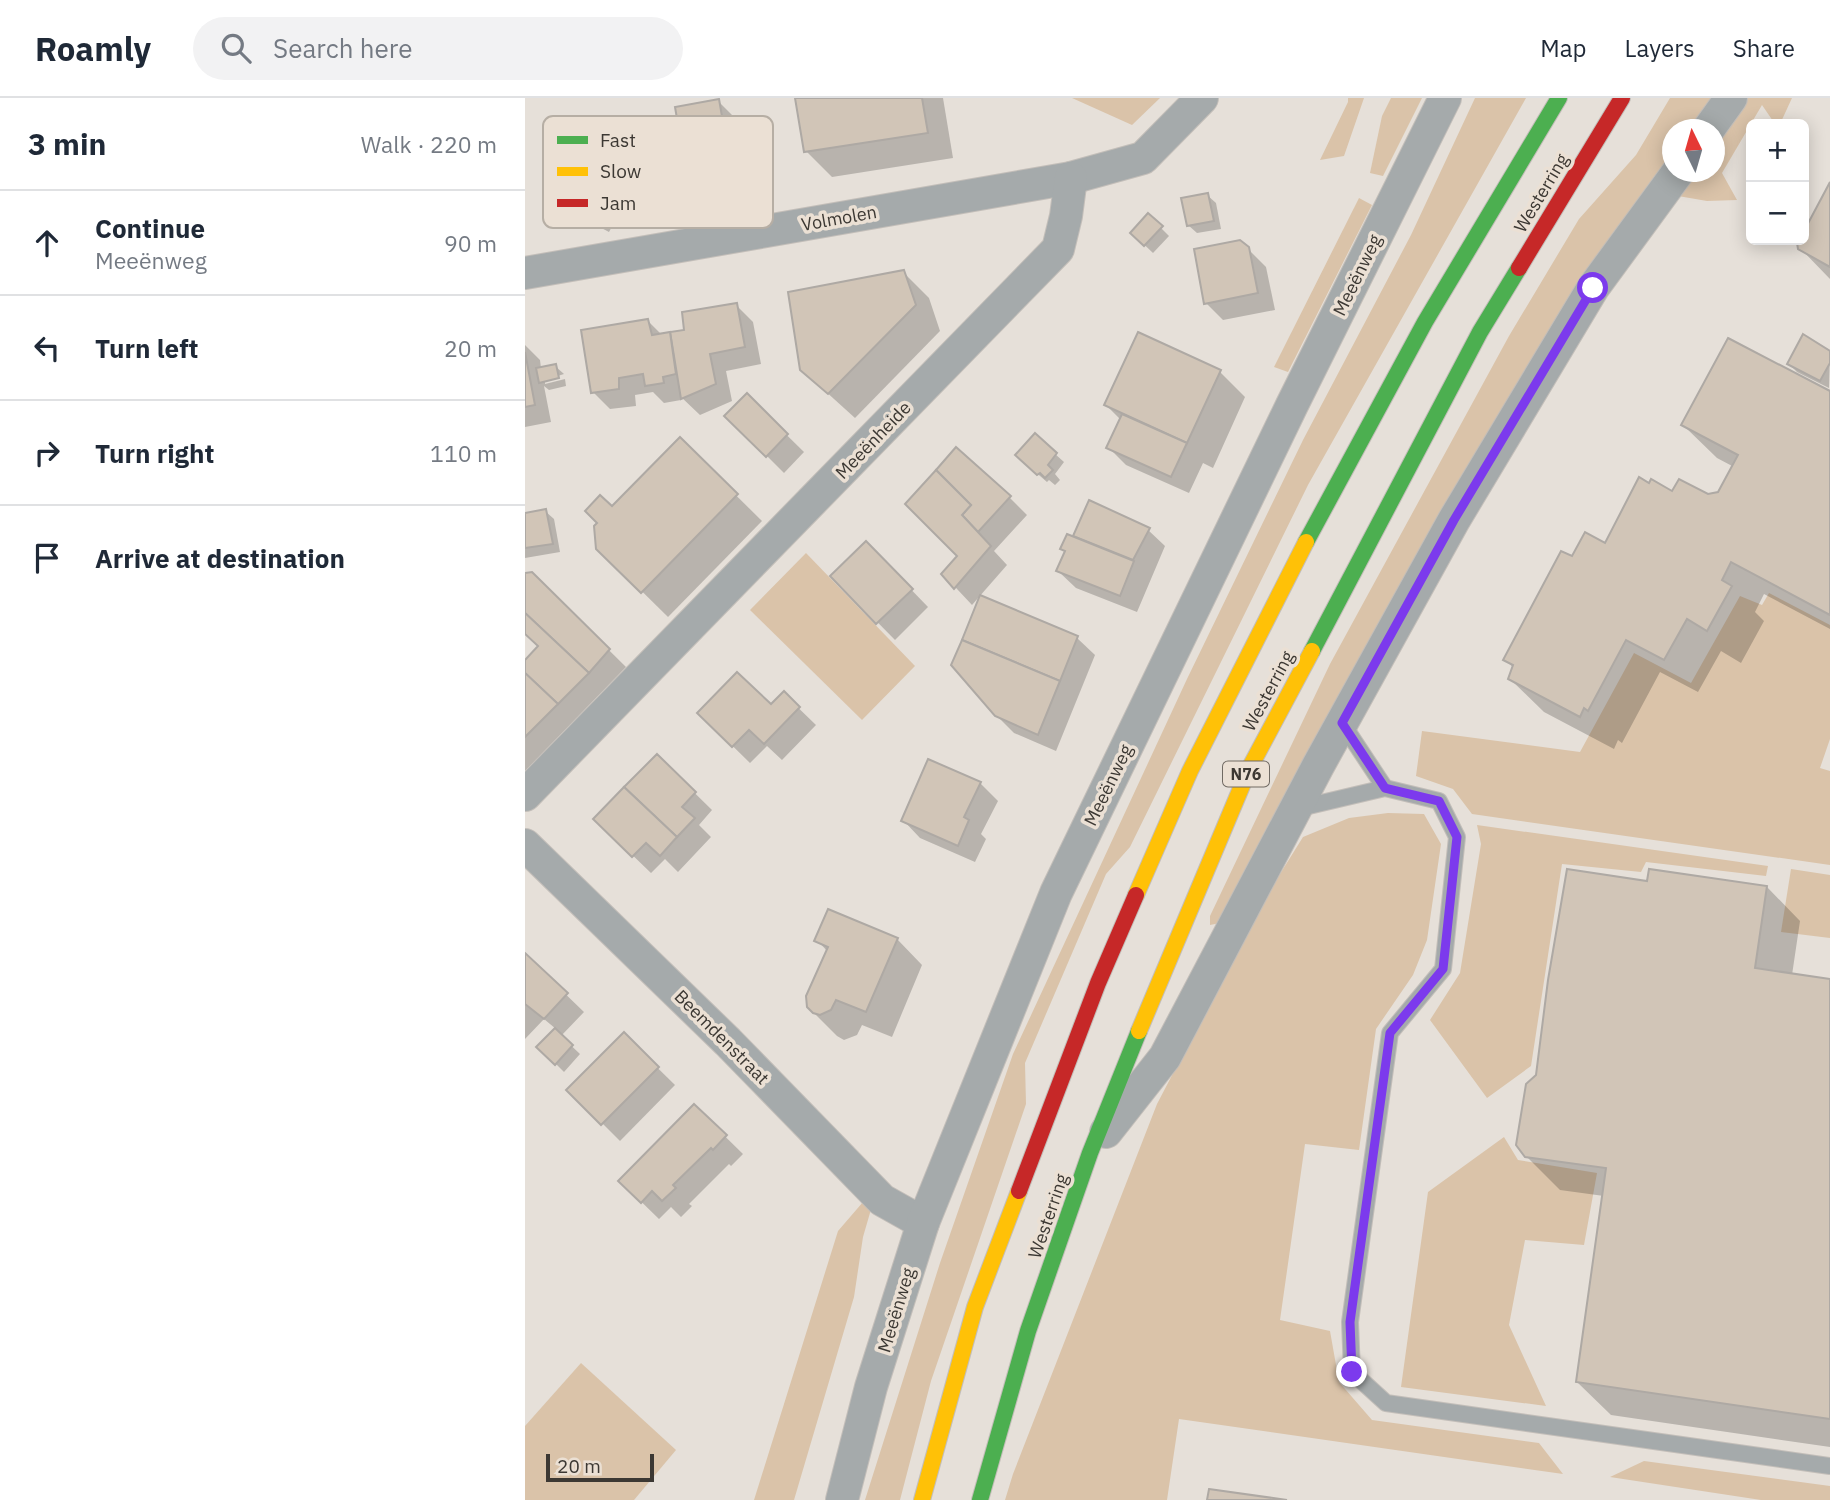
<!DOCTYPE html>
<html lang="en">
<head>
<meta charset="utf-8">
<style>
  :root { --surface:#fff; --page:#f2f2f3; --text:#1f2937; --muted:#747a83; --line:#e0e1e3 }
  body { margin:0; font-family:"IBM Plex Sans",sans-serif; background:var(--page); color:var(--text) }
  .controls { position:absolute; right:21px; top:21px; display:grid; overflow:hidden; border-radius:10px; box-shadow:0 4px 18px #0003 }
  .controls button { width:63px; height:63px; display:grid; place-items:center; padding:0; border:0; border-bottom:2px solid var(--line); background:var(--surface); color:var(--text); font:35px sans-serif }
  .compass { position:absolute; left:1137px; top:21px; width:63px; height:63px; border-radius:50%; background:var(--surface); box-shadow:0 4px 18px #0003; rotate:355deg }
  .scale { position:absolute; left:21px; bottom:18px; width:108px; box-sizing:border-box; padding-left:7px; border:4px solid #3c3833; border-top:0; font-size:19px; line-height:24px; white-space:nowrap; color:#3c3833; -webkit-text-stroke:5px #ebe0d4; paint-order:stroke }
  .stop { position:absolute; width:21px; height:21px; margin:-16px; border:5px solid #7c3aed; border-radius:50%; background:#fff }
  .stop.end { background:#7c3aed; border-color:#fff; box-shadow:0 2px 7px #0008 }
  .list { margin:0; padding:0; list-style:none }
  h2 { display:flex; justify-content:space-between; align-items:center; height:91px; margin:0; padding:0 28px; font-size:30px }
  h2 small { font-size:23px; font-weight:400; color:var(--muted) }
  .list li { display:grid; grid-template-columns:46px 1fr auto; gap:21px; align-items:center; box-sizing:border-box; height:105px; padding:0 28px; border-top:2px solid var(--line) }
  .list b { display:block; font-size:26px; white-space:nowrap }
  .list p { margin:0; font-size:23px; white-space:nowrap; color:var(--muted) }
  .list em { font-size:23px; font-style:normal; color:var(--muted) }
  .icon { flex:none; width:38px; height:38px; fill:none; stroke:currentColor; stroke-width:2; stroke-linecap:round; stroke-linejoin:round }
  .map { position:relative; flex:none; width:1305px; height:1402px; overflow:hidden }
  header { display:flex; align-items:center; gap:42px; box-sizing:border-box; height:98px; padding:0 35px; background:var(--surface); border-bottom:2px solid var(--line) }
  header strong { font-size:33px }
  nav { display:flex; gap:38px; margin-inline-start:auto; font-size:24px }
  .search { width:490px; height:63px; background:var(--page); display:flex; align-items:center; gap:18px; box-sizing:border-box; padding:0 24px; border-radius:38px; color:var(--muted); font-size:26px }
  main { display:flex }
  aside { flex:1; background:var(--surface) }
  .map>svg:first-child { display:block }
</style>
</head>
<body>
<header>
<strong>Roamly</strong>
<div class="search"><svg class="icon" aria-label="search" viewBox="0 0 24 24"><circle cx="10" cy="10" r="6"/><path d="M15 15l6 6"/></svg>Search here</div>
<nav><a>Map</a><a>Layers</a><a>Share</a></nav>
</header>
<main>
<aside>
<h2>3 min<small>Walk · 220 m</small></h2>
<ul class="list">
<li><svg class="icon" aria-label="ahead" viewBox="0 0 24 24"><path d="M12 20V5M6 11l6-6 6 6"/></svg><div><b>Continue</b><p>Meeënweg</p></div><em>90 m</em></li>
<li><svg class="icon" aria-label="left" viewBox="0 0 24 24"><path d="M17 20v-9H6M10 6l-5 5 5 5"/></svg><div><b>Turn left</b></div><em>20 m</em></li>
<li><svg class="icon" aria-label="right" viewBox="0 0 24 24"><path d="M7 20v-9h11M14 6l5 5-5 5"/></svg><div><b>Turn right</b></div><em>110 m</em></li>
<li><svg class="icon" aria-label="arrive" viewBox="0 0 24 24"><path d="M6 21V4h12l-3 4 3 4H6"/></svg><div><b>Arrive at destination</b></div></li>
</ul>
</aside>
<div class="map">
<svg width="1305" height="1402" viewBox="0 0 1305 1402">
  <rect width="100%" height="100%" fill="#e6e0d9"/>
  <g fill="#dac3a9">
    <path d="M547,0H635L607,27Z"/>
    <path d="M823,0H839L819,58L795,62L823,4Z"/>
    <path d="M866,0H897L858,78L845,75L857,18Z"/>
    <path d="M950,0H1001L783,387L605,749L581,776L500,965L501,1006L406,1283L375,1402H340L415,1165L488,956L662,581L778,342L886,137Z"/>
    <path d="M1145,0H1192L1169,31L1148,32L1147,61L695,825L685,827V818L805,566L984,238L1054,121L1111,57Z"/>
    <path d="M1223,0H1267L1255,26H1250L1237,7L1197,75L1212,102L1182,103L1153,98L1168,74H1190V40Z"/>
    <path d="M834,100L847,107L763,274L749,269Z"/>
    <path d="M281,455L390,568L337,622L225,512Z"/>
    <path d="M1244,495L1305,527V641L1295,670L1305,673V767L947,716L928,691L891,678L897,633L1055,654L1109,555L1166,585L1215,498L1237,507Z"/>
    <path d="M863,715L899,716L916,746L902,842L888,877L851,931L834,1052L780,1046L755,1222L805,1233L814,1284L847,1322L1014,1345L1038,1376L654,1321L642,1402H480L488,1376L632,1006L737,805L778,739L824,720Z"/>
    <path d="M952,727L1243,768L1241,778L1121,764L1116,774L1037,766L1006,968L962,1000L905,922L935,875L956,746Z"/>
    <path d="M1266,771L1305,777V840L1256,834Z"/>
    <path d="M979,1039L993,1062L1072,1075L1059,1147L1000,1142L984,1227L1021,1308L876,1289L903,1094Z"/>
    <path d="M338,1104L347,1108L338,1139L329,1199L269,1402H229L313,1133Z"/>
    <path d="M56,1265L151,1352L109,1402H0V1328Z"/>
    <path d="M1119,1363L1305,1388V1402H1236L1085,1379Z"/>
  </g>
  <g fill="#0003">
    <path d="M272,0H418L428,60L307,79L281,53Z"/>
    <path d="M193,3L211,21L224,93L174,102L156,85L157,39Z"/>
    <path d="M93,53L110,70L103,99L84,134L46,114L29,97L36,82L24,70Z"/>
    <path d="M1305,88V181L1275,150L1274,146L1279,142V137Z"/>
    <path d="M682,97L691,105L696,131L672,135L663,127Z"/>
    <path d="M624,118L644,138L628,155L607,135Z"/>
    <path d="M723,151L741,169L750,212L698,222L681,205Z"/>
    <path d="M378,174L404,200L415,233L330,320L277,272Z"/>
    <path d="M211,207L228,224L236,266L201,273L207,303L175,317L155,298L156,302L139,305L128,294L110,297L111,308L85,311L68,294L122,222L137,237L161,233Z"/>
    <path d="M1279,238L1305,254L1304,290L1272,274L1264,266Z"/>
    <path d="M1203,242L1305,296V531L1239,496L1230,514L1239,523L1216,565L1196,553L1173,594L1135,574L1097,645L1093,642L1089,651L1019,614L985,581L989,570L980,562L1048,461L1081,448L1148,396L1183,398L1195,396L1209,369L1192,360L1158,327Z"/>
    <path d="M0,247L15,262L16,270L30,268L39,276L20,282V286L40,281L41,288L24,292L19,288L26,324L0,329Z"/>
    <path d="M695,274L720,299L688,370L678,365L664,395L601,367L584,350L596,322L581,307Z"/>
    <path d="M222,298L279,354L259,375L202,318Z"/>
    <path d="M510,338L539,364L530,376L535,382L530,387L524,382L522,384L500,365Z"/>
    <path d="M155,342L237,423L143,519L73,450L87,411Z"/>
    <path d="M485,400L502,417L469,453L482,467L447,507L418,476L434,458L383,406Z"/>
    <path d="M564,405L622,431L640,448L612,514L551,490L533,473L541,455L537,451L549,441Z"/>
    <path d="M20,413L29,421L35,454L0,460V417Z"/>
    <path d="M341,445L403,509L370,542L307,478Z"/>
    <path d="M7,476L101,569L0,673V565L15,549L0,536V477Z"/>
    <path d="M456,500L552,540L570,557L531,653L489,635L471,617Z"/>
    <path d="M259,596L291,627L257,662L242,648L225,665L174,615L246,608Z"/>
    <path d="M132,658L187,712L174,727L186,739L153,774L140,761L126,775L70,721Z"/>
    <path d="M455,685L473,703L456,736L461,741L450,764L395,740L378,722Z"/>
    <path d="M1123,785L1242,789L1275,823L1267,877L1305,883V1349L1086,1317L1052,1284L1079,1098L1035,1092L1001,1058L1013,978Z"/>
    <path d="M372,841L397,867L367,939L337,927L332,937L319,942L312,938L286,912L303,854L292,842Z"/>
    <path d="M0,857L59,914L36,938L55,956L39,974L14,949L31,931L19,921L0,941Z"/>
    <path d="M99,937L150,987L95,1043L44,992Z"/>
    <path d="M169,1008L218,1056L206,1068L204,1066L164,1106L167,1108L156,1119L146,1109L134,1121L95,1083Z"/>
  </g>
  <g fill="#d1c5b7" stroke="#aea9a4" stroke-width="2">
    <path d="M270,0H397L403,35L279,54Z"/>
    <path d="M194,1L207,76L155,86L146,40L155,38L150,9Z"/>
    <path d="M1305,84V169L1273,151L1272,145L1274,142H1279V133Z"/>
    <path d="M683,95L689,123L662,128L656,100Z"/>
    <path d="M623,115L638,128L619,148L605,135Z"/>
    <path d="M715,142L724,149L733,195L679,206L669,151Z"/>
    <path d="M379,172L391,207L303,296L275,272L263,194Z"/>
    <path d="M212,205L220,249L185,256L191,286L156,301L145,234L159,232L157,214Z"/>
    <path d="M123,221L127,237L145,234L151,276L138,279L139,285L120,288L118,276L94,280V291L66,295L56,232Z"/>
    <path d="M613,234L696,272L662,345L579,307Z"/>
    <path d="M1278,236L1305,253V265L1295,283L1262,266Z"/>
    <path d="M1203,240L1305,293V517L1206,464L1197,482L1207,488L1182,533L1162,521L1139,562L1101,542L1063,613L1059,610L1055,619L983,581L988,567L978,562L1036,453L1047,458L1060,434L1080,445L1114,379L1124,385L1126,381L1147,393L1154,381L1183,396L1193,394L1213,357L1156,327Z"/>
    <path d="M0,254L10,307L0,309Z"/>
    <path d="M31,266L34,280L14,285L11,270Z"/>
    <path d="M222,295L263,336L241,359L199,318Z"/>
    <path d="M597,316L662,345L646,379L581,350Z"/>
    <path d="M510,335L532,355L523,367L528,372L520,380L515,375L512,377L490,357Z"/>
    <path d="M155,339L213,396L116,495L71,451L69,428L72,425L60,413L75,397L87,408Z"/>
    <path d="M431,349L486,398L453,434L437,417L446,407L411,372Z"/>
    <path d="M411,372L446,407L437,417L466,448L429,491L416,476L432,458L380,406Z"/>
    <path d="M564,402L625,430L608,462L548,438Z"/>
    <path d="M21,411L28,446L0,450V415Z"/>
    <path d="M542,436L609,463L595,498L531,473L540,453L535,451Z"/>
    <path d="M341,443L388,491L351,526L305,478Z"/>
    <path d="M7,474L85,551L64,575L0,515V475Z"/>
    <path d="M455,497L553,538L535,583L437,542Z"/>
    <path d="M0,515L64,575L33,606L0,575V562L13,548L0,536Z"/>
    <path d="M437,542L535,583L513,637L470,618L426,567Z"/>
    <path d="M212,574L246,606L259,593L275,609L239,646L224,632L207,649L172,615Z"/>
    <path d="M0,575L33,606L0,639Z"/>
    <path d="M132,656L171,694L157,709L170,720L152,739L99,689Z"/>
    <path d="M403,661L456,684L439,719L444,722L433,748L376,723Z"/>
    <path d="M99,689L152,739L135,758L121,745L107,759L68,721Z"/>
    <path d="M1042,771L1122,783L1124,771L1242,788L1230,870L1305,881V1321L1051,1284L1081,1070L1000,1059L991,1047L1001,986L1011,977L1023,882Z"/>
    <path d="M303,811L373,840L341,914L311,902L306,912L295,917L288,915L282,909L281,898L303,849L289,843Z"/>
    <path d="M0,855L43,895L19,921L0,906Z"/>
    <path d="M30,930L48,947L30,967L11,949Z"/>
    <path d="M99,934L134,969L76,1027L41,992Z"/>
    <path d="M169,1006L202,1037L188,1052L186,1050L148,1087L151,1090L137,1103L127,1093L116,1105L93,1083Z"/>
    <path d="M684,1391L762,1402H682Z"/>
  </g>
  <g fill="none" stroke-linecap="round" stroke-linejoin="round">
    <g stroke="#c3beb9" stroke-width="18">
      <g id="lane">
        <path d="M817,625L860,690"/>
        <path d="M771,711L860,690L914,703L932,739L918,871L865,935L825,1224L827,1274L861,1305L1305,1368"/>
      </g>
    </g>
    <g stroke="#c3beb9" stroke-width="34">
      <g id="street">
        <path d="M1183,32L1206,0"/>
        <path d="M0,175L546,80L618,60L677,0"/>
        <path d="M0,697L533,151L541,118L546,80"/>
        <path d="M0,747L203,944L357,1102L398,1125"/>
        <path d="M581,1034L640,959L793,668L929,422L1068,190L1153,74"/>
        <path d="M317,1402L346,1289L398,1125L531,795L767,307L920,0"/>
      </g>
    </g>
    <g stroke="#c3beb9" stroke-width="18">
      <g id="fast">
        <path d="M781,444L900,224L1034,0"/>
        <path d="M787,553L955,234L994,170"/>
        <path d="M455,1402L503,1233L565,1055L614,933"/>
      </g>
    </g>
    <g stroke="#c3beb9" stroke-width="18">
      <g id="slow">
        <path d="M611,797L665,673L781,444"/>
        <path d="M614,933L724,671L787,553"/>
        <path d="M397,1402L450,1209L494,1093"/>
      </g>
    </g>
    <g stroke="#c3beb9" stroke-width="18">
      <g id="jam">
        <path d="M994,170L1097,0"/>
        <path d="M494,1093L573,885L611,797"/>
      </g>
    </g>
    <use href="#lane" stroke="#a5aaab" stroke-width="16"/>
    <use href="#street" stroke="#a5aaab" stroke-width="32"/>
    <use href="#fast" stroke="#4caf50" stroke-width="16"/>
    <use href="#slow" stroke="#ffc107" stroke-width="16"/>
    <use href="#jam" stroke="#c62828" stroke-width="16"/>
  </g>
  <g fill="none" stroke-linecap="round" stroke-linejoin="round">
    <path stroke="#7c3aed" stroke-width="9" d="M827,1274L825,1224L865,935L918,871L932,739L914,703L860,690L817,625L929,422L1068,190"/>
  </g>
  <g text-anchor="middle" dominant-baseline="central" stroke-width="7" stroke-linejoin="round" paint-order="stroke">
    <rect fill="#ebe0d4" stroke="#706a63" stroke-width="2" x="698" y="663.5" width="46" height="25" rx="5"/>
    <g font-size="16" font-weight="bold" fill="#3c3833">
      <text x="721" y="676">N76</text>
    </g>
    <g font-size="18" fill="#3c3833" stroke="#ebe0d4">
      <text transform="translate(1016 95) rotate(-59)">Westerring</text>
      <text transform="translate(314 120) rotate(-10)">Volmolen</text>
      <text transform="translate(832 177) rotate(-64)">Meeënweg</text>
      <text transform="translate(348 342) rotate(-46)">Meeënheide</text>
      <text transform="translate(743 593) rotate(-62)">Westerring</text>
      <text transform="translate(583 687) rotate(-64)">Meeënweg</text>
      <text transform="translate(197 939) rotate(45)">Beemdenstraat</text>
      <text transform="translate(523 1118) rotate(-71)">Westerring</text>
      <text transform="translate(371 1212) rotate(-73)">Meeënweg</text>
    </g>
  </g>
  <rect x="18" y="18" width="230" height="112" rx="10" fill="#ebe0d4" stroke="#b6aea4" stroke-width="2"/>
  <rect x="32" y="38" width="31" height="8" fill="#4caf50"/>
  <rect x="32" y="69" width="31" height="9" fill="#ffc107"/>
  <rect x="32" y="101" width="31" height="8" fill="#c62828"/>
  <g font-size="19" fill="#3c3833">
    <text x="75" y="49">Fast</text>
    <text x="75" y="80">Slow</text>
    <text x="75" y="112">Jam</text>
  </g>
</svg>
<div class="controls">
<button>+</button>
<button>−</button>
</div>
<svg class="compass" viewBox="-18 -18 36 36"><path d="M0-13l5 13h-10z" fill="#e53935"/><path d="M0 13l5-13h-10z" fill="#747a83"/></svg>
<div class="scale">20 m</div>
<div class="stop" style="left:1068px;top:190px"></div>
<div class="stop end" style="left:827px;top:1274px"></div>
</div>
</main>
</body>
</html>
